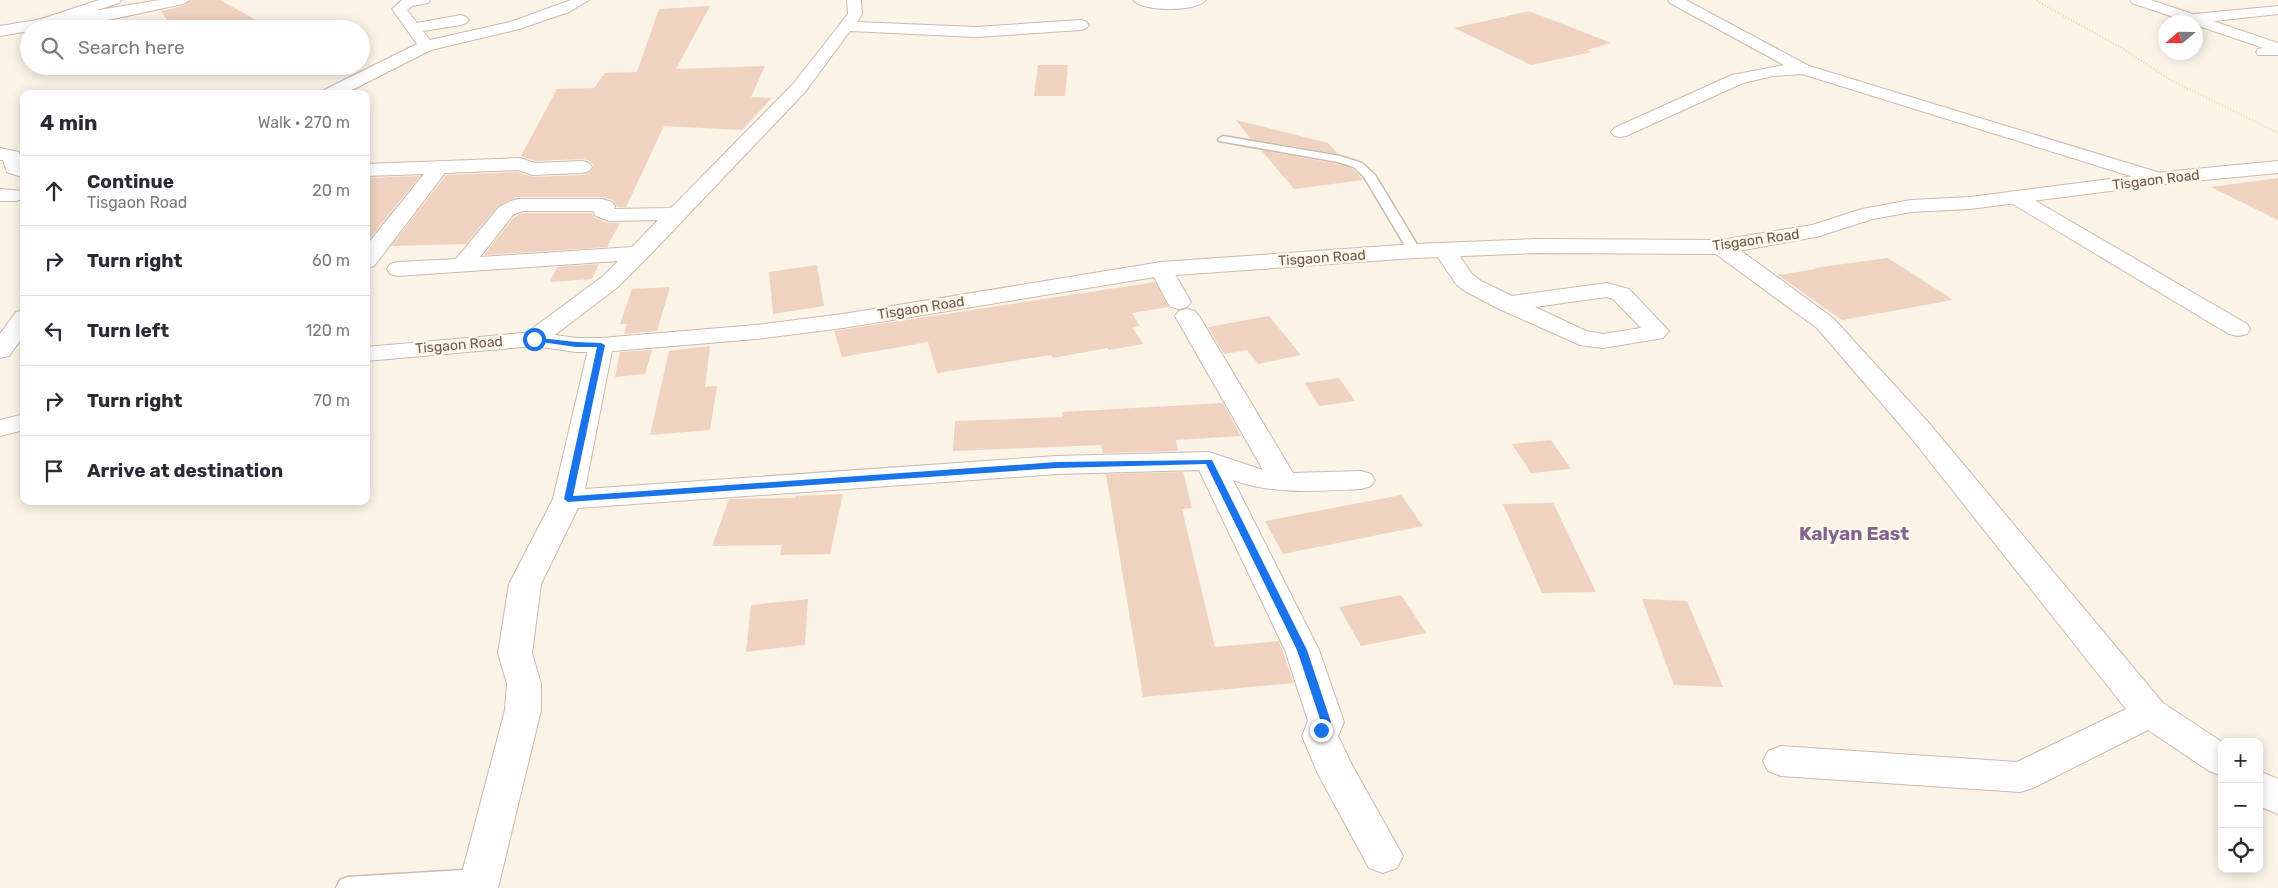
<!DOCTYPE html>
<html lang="en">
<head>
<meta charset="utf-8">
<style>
  :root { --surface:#fff; --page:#f2f2f3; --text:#2b2b33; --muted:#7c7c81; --line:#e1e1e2 }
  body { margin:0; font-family:Rubik,sans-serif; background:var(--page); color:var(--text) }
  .controls { position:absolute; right:15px; bottom:15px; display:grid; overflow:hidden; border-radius:10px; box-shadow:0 2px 12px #0003 }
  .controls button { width:45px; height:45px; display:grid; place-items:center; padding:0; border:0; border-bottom:1px solid var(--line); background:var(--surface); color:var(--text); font:25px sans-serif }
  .compass { position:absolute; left:2158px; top:15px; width:45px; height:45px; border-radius:50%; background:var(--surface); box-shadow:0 2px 12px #0003; rotate:250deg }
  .stop { position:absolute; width:15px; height:15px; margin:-11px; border:4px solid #1a73e8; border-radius:50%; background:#fff }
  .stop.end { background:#1a73e8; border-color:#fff; box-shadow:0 1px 5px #0008 }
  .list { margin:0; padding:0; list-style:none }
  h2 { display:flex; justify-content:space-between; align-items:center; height:65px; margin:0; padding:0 20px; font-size:21px }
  h2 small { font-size:16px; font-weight:400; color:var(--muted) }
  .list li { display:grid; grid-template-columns:32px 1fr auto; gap:15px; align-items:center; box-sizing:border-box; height:70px; padding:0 20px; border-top:1px solid var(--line) }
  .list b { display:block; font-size:19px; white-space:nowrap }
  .list p { margin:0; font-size:16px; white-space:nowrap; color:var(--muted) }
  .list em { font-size:16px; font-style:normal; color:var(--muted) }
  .icon { flex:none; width:28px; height:28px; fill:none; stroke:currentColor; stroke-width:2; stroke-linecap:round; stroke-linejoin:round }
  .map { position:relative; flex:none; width:2278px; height:888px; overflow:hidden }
  .search { position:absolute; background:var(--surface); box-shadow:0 2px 12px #0003; left:20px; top:20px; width:350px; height:55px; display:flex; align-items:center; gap:12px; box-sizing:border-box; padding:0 18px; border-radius:28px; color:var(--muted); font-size:19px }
  .panel { position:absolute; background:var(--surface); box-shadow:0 2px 12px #0003; left:20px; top:90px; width:350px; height:415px; border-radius:10px }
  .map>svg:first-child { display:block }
</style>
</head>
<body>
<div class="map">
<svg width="2278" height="888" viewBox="0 0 2278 888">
  <rect width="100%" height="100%" fill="#fbf3e6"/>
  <g fill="#efd2bf">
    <path d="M192,0H220L272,29H173L161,11L183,6Z"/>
    <path d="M710,6L676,69L765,66L751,97L772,98L742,130L664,126L626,207H617L613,200L602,197H517L498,206L466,244L391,246L446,175L518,172L533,177L582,175L590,172L594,166L590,161L583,159L535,161L521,156L557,89L594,88L605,73L637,72L659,9Z"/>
    <path d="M1529,11L1611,43L1586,50L1592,52L1531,65L1454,28Z"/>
    <path d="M1038,65H1068L1065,96H1034Z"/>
    <path d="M1236,120L1328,143L1338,154L1251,139Z"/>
    <path d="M1261,150L1338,164L1352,168L1363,180L1294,189Z"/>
    <path d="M420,176L366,243V178Z"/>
    <path d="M2278,178V220L2211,187Z"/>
    <path d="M522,213H592L595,218L608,223H620L607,247L484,255L514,217Z"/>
    <path d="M1888,258L1953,300L1842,320L1778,275L1816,269L1814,268Z"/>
    <path d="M599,264L592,279L550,282L557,267Z"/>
    <path d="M817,265L824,306L773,314L769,272Z"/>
    <path d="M1155,282L1169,307L1132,313L1140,326L1132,327L1143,344L1109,350L1107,348L1053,358L1051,355L937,373L928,342L842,357L834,331Z"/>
    <path d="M670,287L657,331L624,334L627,324H620L632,289Z"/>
    <path d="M1269,316L1301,355L1258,364L1247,350L1224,354L1208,327Z"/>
    <path d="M710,346L705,387L717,386L710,430L650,435L669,351Z"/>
    <path d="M652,350L645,374L615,377L620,352Z"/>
    <path d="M1339,378L1355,401L1319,406L1305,383Z"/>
    <path d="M1223,403L1241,436L1176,440L1178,451L1103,453L1101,445L953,451L955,421L1063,417L1062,412Z"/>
    <path d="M1551,440L1571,469L1531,473L1512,444Z"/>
    <path d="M1183,472L1192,508L1182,509L1215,647L1279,641L1294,683L1143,697L1106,474Z"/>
    <path d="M843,494L830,554L780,555L782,545L712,546L729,499L795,498L796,496Z"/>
    <path d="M1401,495L1423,526L1283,554L1265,521Z"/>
    <path d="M1553,503L1596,592L1542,593L1503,504Z"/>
    <path d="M1401,595L1426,633L1361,646L1339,607Z"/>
    <path d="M808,599L805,645L746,652L751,605Z"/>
    <path d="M1642,599L1687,601L1723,687L1674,685Z"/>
  </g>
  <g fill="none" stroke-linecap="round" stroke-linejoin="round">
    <g stroke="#ccbaad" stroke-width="3">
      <g id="service">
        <path d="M1223,136L1340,156L1362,163L1375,175L1421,251L1415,255L1410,254L1364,177L1354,167L1338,162L1219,141L1218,139Z"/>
        <path d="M480,869L488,872L492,879L488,886L484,888H336L340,880L348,877Z"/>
      </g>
    </g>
    <g stroke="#ccbaad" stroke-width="2">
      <g id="minor">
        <path d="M99,0H121L119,3L45,27H35L32,24L35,21Z"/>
        <path d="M402,0H430L428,3L412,6L407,10L417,23L461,15L466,17L469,20L466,23L461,25L423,31L430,40L510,22L571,0H589L569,12L519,29L431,50L344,94H322L324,90L417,44L392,9Z"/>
        <path d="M847,0H861L862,14L857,22L976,27L1081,20L1086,22L1089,25L1086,28L1081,30L976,37L850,31L805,92L647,258L618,287L543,344L534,346L525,344L522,339L525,334L602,277L618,261L398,276L390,274L387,269L390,264L398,262L456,259L499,207L511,201L518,199H602L612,202L615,206L614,209L671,208L793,84L848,14ZM522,211H593L596,216L609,221L658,220L632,247L480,257L513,215Z"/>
        <path d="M1133,0H1206C1197,12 1142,12 1133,0Z"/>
        <path d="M1668,0H1686L1809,66L2167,175L2170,179L2167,183L2160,185L2153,183L1802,74L1773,76L1743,83L1626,136L1620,137L1614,136L1611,132L1614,128L1732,75L1784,65L1670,3Z"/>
        <path d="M2278,6V14L2196,23L2190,22L2187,19L2190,16L2195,14Z"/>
        <path d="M2278,45V55H2258L2256,52L2258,49Z"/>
        <path d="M0,148L19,152L24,165V178L7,172L3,160H0Z"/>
        <path d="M520,158L535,163L582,161L589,163L592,167L589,171L582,173L533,175L518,170L445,173L374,266L366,268V246L424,174L366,176V164Z"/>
        <path d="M0,189L23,191L24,198L16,201H0Z"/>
        <path d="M2015,191L2022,193L2247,324L2250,329L2247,334L2238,336L2229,334L2008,201L2005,197L2008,193Z"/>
        <path d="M1721,240L1729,242L1833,318L1928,422L2163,703L2222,742V776L2209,771L2148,730L2033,788L2020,792L1781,776L1768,771L1763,761L1768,751L1781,746L2017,762L2126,709L1908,434L1817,328L1713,252L1710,247L1713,242Z"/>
        <path d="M1444,243L1452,245L1472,274L1481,281L1512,296L1607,283L1629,289L1669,331L1663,338L1603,348L1580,345L1499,309L1465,291L1456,284L1433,250L1436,245ZM1606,297L1613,299L1641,328L1603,334L1586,331L1535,307Z"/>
        <path d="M1161,262L1169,264L1172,269L1191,302L1187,307L1179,309L1171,307L1167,302L1150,269L1153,264Z"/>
        <path d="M1187,309L1195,311L1199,316L1293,473L1361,471L1371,474L1375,480L1371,486L1361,489C1318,491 1274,495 1233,480L1319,650L1344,722L1338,736L1353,767L1403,856L1397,868L1383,873L1369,868L1318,774L1302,736L1308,721L1285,650L1199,470L1057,474L578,508L541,584L532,653L541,684V710L498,888H458L505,710L507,684L498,653L509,584L553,499L589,345L592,340L601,338L610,340L613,345L585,489L1057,456L1209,452L1263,470L1175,316L1179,311Z"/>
        <path d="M24,310V335L9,356L0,358V334L16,312Z"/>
        <path d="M2259,771L2278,779V814L2259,806Z"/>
      </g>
    </g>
    <g stroke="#ccbaad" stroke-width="2">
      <g id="tertiary">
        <path d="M160,0H190L183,4C133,14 80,29 29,29V31L0,36V26Z"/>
        <path d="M2278,161V173L2173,183L1970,209L1911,212L1873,219L1816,237L1721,254L1537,253L1415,258L1161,276L843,328L756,339L601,352H576L534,346L366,361V347L534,332L576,338H601L756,325L843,314L1161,262L1415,244L1537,239L1721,240L1812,225L1862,209L1911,200L1970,197L2173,171Z"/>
        <path d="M24,414V430L0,436V420Z"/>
      </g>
    </g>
    <g stroke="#d1bcad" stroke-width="2">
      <path id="secondary" d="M2130,0H2151L2278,43V53L2196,25V22H2188L2132,3Z"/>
    </g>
    <path stroke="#d4b5a2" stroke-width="2" stroke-dasharray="0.5 2.5" stroke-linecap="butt" d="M2037,1L2122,48L2169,79L2278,133"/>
    <use href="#service" fill="#fff" fill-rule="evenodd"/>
    <use href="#minor" fill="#fff" fill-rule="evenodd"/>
    <use href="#tertiary" fill="#fff" fill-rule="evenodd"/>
    <use href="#secondary" fill="#fff" fill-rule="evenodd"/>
  </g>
  <path fill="#1a73e8" d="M531,337L576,342L601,343L605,345L573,496L1057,462L1212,460L1307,650L1331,722L1325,733H1317L1316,730L1321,722L1297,650L1206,464L1057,468L568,502L564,499L597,347H576L534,341L531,340Z"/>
  <g text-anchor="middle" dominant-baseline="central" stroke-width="5" stroke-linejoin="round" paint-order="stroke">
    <g font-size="14" fill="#73594c" stroke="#fef7ec">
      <text transform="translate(2156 180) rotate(-7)">Tisgaon Road</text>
      <text transform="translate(1756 240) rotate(-8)">Tisgaon Road</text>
      <text transform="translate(1322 258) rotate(-4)">Tisgaon Road</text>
      <text transform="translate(921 308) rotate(-9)">Tisgaon Road</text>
      <text transform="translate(459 345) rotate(-5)">Tisgaon Road</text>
    </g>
    <g font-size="19" font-weight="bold" fill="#80648f" stroke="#fef7ec">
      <text x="1854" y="533">Kalyan East</text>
    </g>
  </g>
</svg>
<div class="controls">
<button>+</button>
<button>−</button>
<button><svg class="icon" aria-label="locate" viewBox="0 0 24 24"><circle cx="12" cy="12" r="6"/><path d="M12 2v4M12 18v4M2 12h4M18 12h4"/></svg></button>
</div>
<svg class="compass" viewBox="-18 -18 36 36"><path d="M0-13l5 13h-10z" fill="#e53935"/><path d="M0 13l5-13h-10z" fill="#7c7c81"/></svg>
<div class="stop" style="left:534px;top:339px"></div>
<div class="stop end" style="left:1321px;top:730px"></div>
<div class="search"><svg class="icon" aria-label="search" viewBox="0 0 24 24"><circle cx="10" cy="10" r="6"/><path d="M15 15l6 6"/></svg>Search here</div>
<section class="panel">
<h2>4 min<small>Walk · 270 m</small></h2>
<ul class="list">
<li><svg class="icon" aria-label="ahead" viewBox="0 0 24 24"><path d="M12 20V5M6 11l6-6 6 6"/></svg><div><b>Continue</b><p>Tisgaon Road</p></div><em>20 m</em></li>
<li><svg class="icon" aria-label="right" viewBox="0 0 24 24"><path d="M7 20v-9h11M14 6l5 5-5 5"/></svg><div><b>Turn right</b></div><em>60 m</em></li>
<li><svg class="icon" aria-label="left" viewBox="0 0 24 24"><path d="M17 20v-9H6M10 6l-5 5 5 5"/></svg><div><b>Turn left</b></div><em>120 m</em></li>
<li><svg class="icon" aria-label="right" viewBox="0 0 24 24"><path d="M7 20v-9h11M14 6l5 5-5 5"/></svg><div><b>Turn right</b></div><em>70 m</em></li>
<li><svg class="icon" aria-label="arrive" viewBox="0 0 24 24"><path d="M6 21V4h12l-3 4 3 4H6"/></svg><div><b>Arrive at destination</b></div></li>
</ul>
</section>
</div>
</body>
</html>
